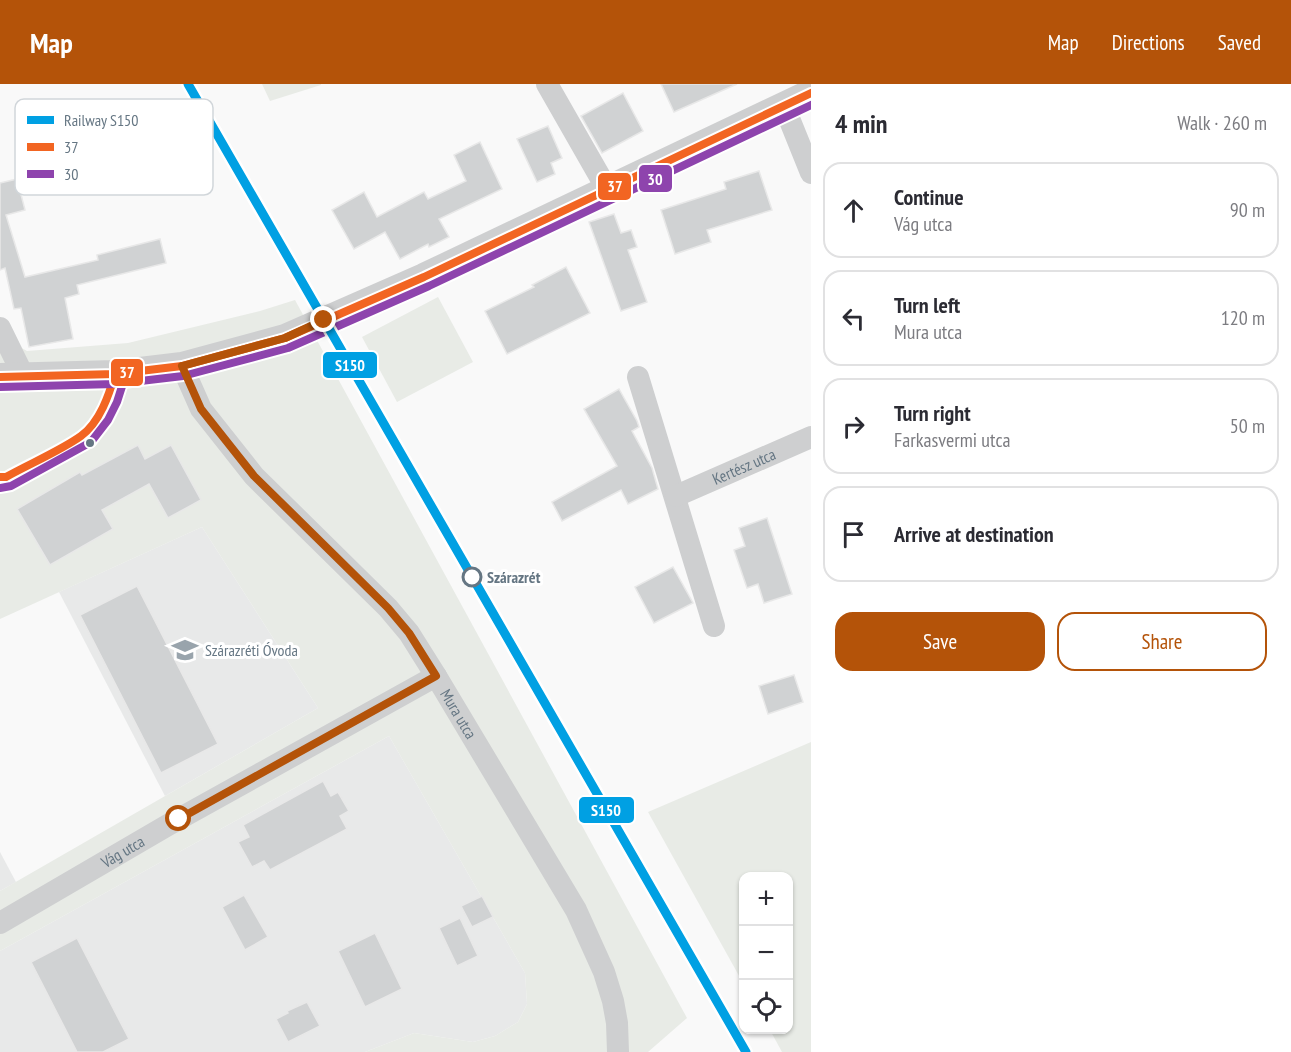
<!DOCTYPE html>
<html lang="en">
<head>
<meta charset="utf-8">
<style>
  :root { --surface:#fff; --page:#f2f2f3; --text:#2b2b33; --muted:#7c7c81; --line:#e1e1e2; --accent:#b45309 }
  body { margin:0; font-family:"PT Sans Narrow",sans-serif; background:var(--page); color:var(--text) }
  .controls { position:absolute; right:18px; bottom:18px; display:grid; overflow:hidden; border-radius:12px; box-shadow:0 2px 4px #0004 }
  .controls button { width:54px; height:54px; display:grid; place-items:center; padding:0; border:0; border-bottom:2px solid var(--line); background:var(--surface); color:var(--text); font:30px sans-serif }
  .stop { position:absolute; width:18px; height:18px; margin:-14px; border:4px solid #b45309; border-radius:50%; background:#fff }
  .stop.end { background:#b45309; border-color:#fff; box-shadow:0 2px 6px #0008 }
  .list { margin:0; padding:0; list-style:none }
  h2 { display:flex; justify-content:space-between; align-items:center; height:78px; margin:0; padding:0 24px; font-size:26px }
  h2 small { font-size:20px; font-weight:400; color:var(--muted) }
  .list li { display:grid; grid-template-columns:39px 1fr auto; gap:18px; align-items:center; box-sizing:border-box; height:96px; margin:0 12px 12px; padding:0 12px; border:2px solid var(--line); border-radius:18px }
  .list b { display:block; font-size:22px; white-space:nowrap }
  .list p { margin:0; font-size:20px; white-space:nowrap; color:var(--muted) }
  .list em { font-size:20px; font-style:normal; color:var(--muted) }
  .actions { display:flex; gap:12px; padding:18px 24px }
  .actions a { flex:1; padding:14px 0; border:2px solid var(--accent); border-radius:18px; text-align:center; font-size:21px; color:var(--accent) }
  .actions .main { background:var(--accent); color:#fff }
  .icon { flex:none; width:33px; height:33px; fill:none; stroke:currentColor; stroke-width:2; stroke-linecap:round; stroke-linejoin:round }
  .map { position:relative; flex:none; width:811px; height:968px; overflow:hidden }
  header { display:flex; align-items:center; gap:36px; box-sizing:border-box; height:84px; padding:0 30px; background:var(--accent); color:#fff }
  header strong { font-size:28px }
  nav { display:flex; gap:33px; margin-inline-start:auto; font-size:21px }
  main { display:flex }
  aside { flex:1; background:var(--surface) }
  .map>svg:first-child { display:block }
</style>
</head>
<body>
<header>
<strong>Map</strong>
<nav><a>Map</a><a>Directions</a><a>Saved</a></nav>
</header>
<main>
<div class="map">
<svg width="811" height="968" viewBox="0 0 811 968">
  <rect width="100%" height="100%" fill="#f9f9f9"/>
  <g fill="#e8e9e9">
    <path d="M202,443L318,624L165,712L59,508Z"/>
    <path d="M389,652L525,889L527,920L518,938L495,952L473,958L414,949L365,968H0V867Z"/>
    <path d="M0,768L16,798L0,807Z"/>
  </g>
  <g fill="#e8ebe6">
    <path d="M262,0H321V1L270,17Z"/>
    <path d="M438,213L473,278L397,318L362,253Z"/>
    <path d="M295,216L687,934L648,968H365L414,949L473,958L495,952L518,938L527,920L525,889L389,652L0,867V807L318,624L202,443L0,535V252L27,267L128,259L260,227Z"/>
    <path d="M811,658V968H782L770,946H788V792H744L743,899L648,728Z"/>
  </g>
  <g fill="#d0d2d3" stroke="#e8e8e8" stroke-width="1.5">
    <path d="M661,0H737L674,28Z"/>
    <path d="M623,9L643,47L602,69L581,32Z"/>
    <path d="M548,42L562,74L551,79L555,90L537,98L517,55Z"/>
    <path d="M480,58L502,105L439,135L449,153L429,163L428,160L400,175L385,148L354,165L332,126L364,108L377,133L424,108L428,115L466,97L454,71Z"/>
    <path d="M759,87L772,126L707,146L711,158L675,170L661,126L726,105L724,98Z"/>
    <path d="M17,95L25,126L6,131L25,193L98,176L97,171L160,155L166,179L77,201L79,210L65,214L73,255L29,263L21,224L14,225L5,184L0,186V99Z"/>
    <path d="M614,130L621,149L631,146L637,163L628,166L647,218L621,227L589,138Z"/>
    <path d="M566,183L590,229L507,270L485,227L534,203L532,201Z"/>
    <path d="M619,305L637,337L639,343L632,347L652,384L658,405L628,420L621,406L562,437L552,418L617,382L584,325Z"/>
    <path d="M138,361L145,375L171,361L201,416L168,434L149,400L102,426L113,445L50,481L17,425L80,388L82,391Z"/>
    <path d="M767,434L792,510L764,519L758,500L747,504L734,466L745,462L739,444Z"/>
    <path d="M673,483L693,519L654,539L635,503Z"/>
    <path d="M137,502L218,660L161,689L80,531Z"/>
    <path d="M794,591L803,618L768,630L759,602Z"/>
    <path d="M323,697L331,712L338,708L349,727L340,732L347,745L270,786L264,777L252,783L238,758L249,753L243,741Z"/>
    <path d="M244,811L268,853L245,866L222,823Z"/>
    <path d="M482,812L493,833L472,843L461,822Z"/>
    <path d="M460,834L478,872L457,882L439,844Z"/>
    <path d="M375,849L402,905L365,923L338,867Z"/>
    <path d="M77,854L129,955L103,968H77L31,878Z"/>
    <path d="M307,918L320,942L288,958L276,935L288,929L287,927Z"/>
  </g>
  <g fill="none" stroke-linecap="round" stroke-linejoin="round">
    <g stroke="#cecfd0" stroke-width="22">
      <path d="M547,0L607,105"/>
      <path d="M784,22L811,89"/>
      <path d="M0,244L24,293"/>
      <path id="s1" d="M182,282L201,325L254,392L388,524L409,549L436,592L576,826L604,888L613,917L617,939L618,968"/>
      <path d="M638,293L714,542"/>
      <path id="s2" d="M676,412L811,353"/>
      <path id="s3" d="M0,839L168,741L436,592"/>
    </g>
    <path stroke="#cecfd0" stroke-width="28" d="M0,293L115,290L182,282L285,254L424,193L811,9"/>
    <g stroke="#fff" stroke-width="12">
      <g id="bus-1">
        <path d="M0,293L115,290L182,282L285,254L424,193L811,9"/>
        <path d="M0,393H6C29,380 60,367 81,352C100,338 109,311 115,290"/>
      </g>
    </g>
    <g stroke="#fff" stroke-width="12">
      <g id="bus-2">
        <path d="M0,303L115,300L183,292L288,264L429,202L811,21"/>
        <path d="M0,404L11,402L91,358L108,336L117,318L125,293"/>
      </g>
    </g>
    <use href="#bus-1" stroke="#f26522" stroke-width="8"/>
    <use href="#bus-2" stroke="#8e44ad" stroke-width="8"/>
    <g stroke="#fff" stroke-width="14">
      <path id="rail-1" d="M188,0L746,968"/>
    </g>
    <use href="#rail-1" stroke="#00a0e3" stroke-width="9"/>
  </g>
  <g fill="none" stroke-linecap="round" stroke-linejoin="round">
    <path stroke="#b45309" stroke-width="8" d="M179,735L436,592L409,549L388,524L254,392L201,325L182,282L285,254L324,236"/>
  </g>
  <defs>
    <g id="school-bare" transform="scale(2.07)"><path d="M0-5L7-2L0 1L-7-2ZM-4 1L0 2.5L4 1V4Q0 6-4 4Z" fill="#99a4ac" stroke="#fff" stroke-width="2.5" paint-order="stroke"/></g>
  </defs>
  <g fill-rule="evenodd">
    <use href="#school-bare" x="185" y="566"/>
  </g>
  <circle fill="#657683" stroke="#fff" stroke-width="2" cx="90" cy="359" r="5"/>
  <circle fill="#fff" stroke="#657683" stroke-width="3" cx="472" cy="493" r="9"/>
  <g text-anchor="middle" dominant-baseline="central" stroke-width="6" stroke-linejoin="round" paint-order="stroke">
    <g font-size="16" fill="#657683" stroke="#fff">
      <text stroke="none"><textPath href="#s2" startOffset="74">Kertész utca</textPath></text>
      <text stroke="none"><textPath href="#s1" startOffset="448">Mura utca</textPath></text>
      <text stroke="none"><textPath href="#s3" startOffset="142">Vág utca</textPath></text>
    </g>
    <g font-size="16" font-weight="bold" fill="#657683" stroke="#fff" text-anchor="start">
      <text x="487" y="493">Szárazrét</text>
    </g>
    <g font-size="16" fill="#657683" stroke="#fff" text-anchor="start">
      <text x="205" y="566">Szárazréti Óvoda</text>
    </g>
  </g>
  <rect x="15" y="15" width="198" height="96" rx="9" fill="#fff" stroke="#d1d6da" stroke-width="1.5"/>
  <rect x="27" y="32" width="27" height="8" fill="#00a0e3"/>
  <rect x="27" y="59" width="27" height="8" fill="#f26522"/>
  <rect x="27" y="86" width="27" height="8" fill="#8e44ad"/>
  <g font-size="16" fill="#657683">
    <text x="64" y="42">Railway S150</text>
    <text x="64" y="69">37</text>
    <text x="64" y="96">30</text>
  </g>
  <g stroke="#fff" stroke-width="2">
    <rect x="638" y="80" width="35" height="29" rx="6" fill="#8e44ad"/>
    <rect x="597" y="88" width="35" height="29" rx="6" fill="#f26522"/>
    <rect x="322" y="267" width="56" height="28" rx="6" fill="#00a0e3"/>
    <rect x="110" y="274" width="34" height="29" rx="6" fill="#f26522"/>
    <rect x="578" y="712" width="57" height="28" rx="6" fill="#00a0e3"/>
  </g>
  <g font-size="16" text-anchor="middle" font-weight="bold" fill="#fff">
    <text x="655" y="101">30</text>
    <text x="615" y="108">37</text>
    <text x="350" y="287">S150</text>
    <text x="127" y="294">37</text>
    <text x="606" y="732">S150</text>
  </g>
</svg>
<div class="controls">
<button>+</button>
<button>−</button>
<button><svg class="icon" aria-label="locate" viewBox="0 0 24 24"><circle cx="12" cy="12" r="6"/><path d="M12 2v4M12 18v4M2 12h4M18 12h4"/></svg></button>
</div>
<div class="stop" style="left:179px;top:735px"></div>
<div class="stop end" style="left:324px;top:236px"></div>
</div>
<aside>
<h2>4 min<small>Walk · 260 m</small></h2>
<ul class="list">
<li><svg class="icon" aria-label="ahead" viewBox="0 0 24 24"><path d="M12 20V5M6 11l6-6 6 6"/></svg><div><b>Continue</b><p>Vág utca</p></div><em>90 m</em></li>
<li><svg class="icon" aria-label="left" viewBox="0 0 24 24"><path d="M17 20v-9H6M10 6l-5 5 5 5"/></svg><div><b>Turn left</b><p>Mura utca</p></div><em>120 m</em></li>
<li><svg class="icon" aria-label="right" viewBox="0 0 24 24"><path d="M7 20v-9h11M14 6l5 5-5 5"/></svg><div><b>Turn right</b><p>Farkasvermi utca</p></div><em>50 m</em></li>
<li><svg class="icon" aria-label="arrive" viewBox="0 0 24 24"><path d="M6 21V4h12l-3 4 3 4H6"/></svg><div><b>Arrive at destination</b></div></li>
</ul>
<div class="actions"><a class="main">Save</a><a>Share</a></div>
</aside>
</main>
</body>
</html>
